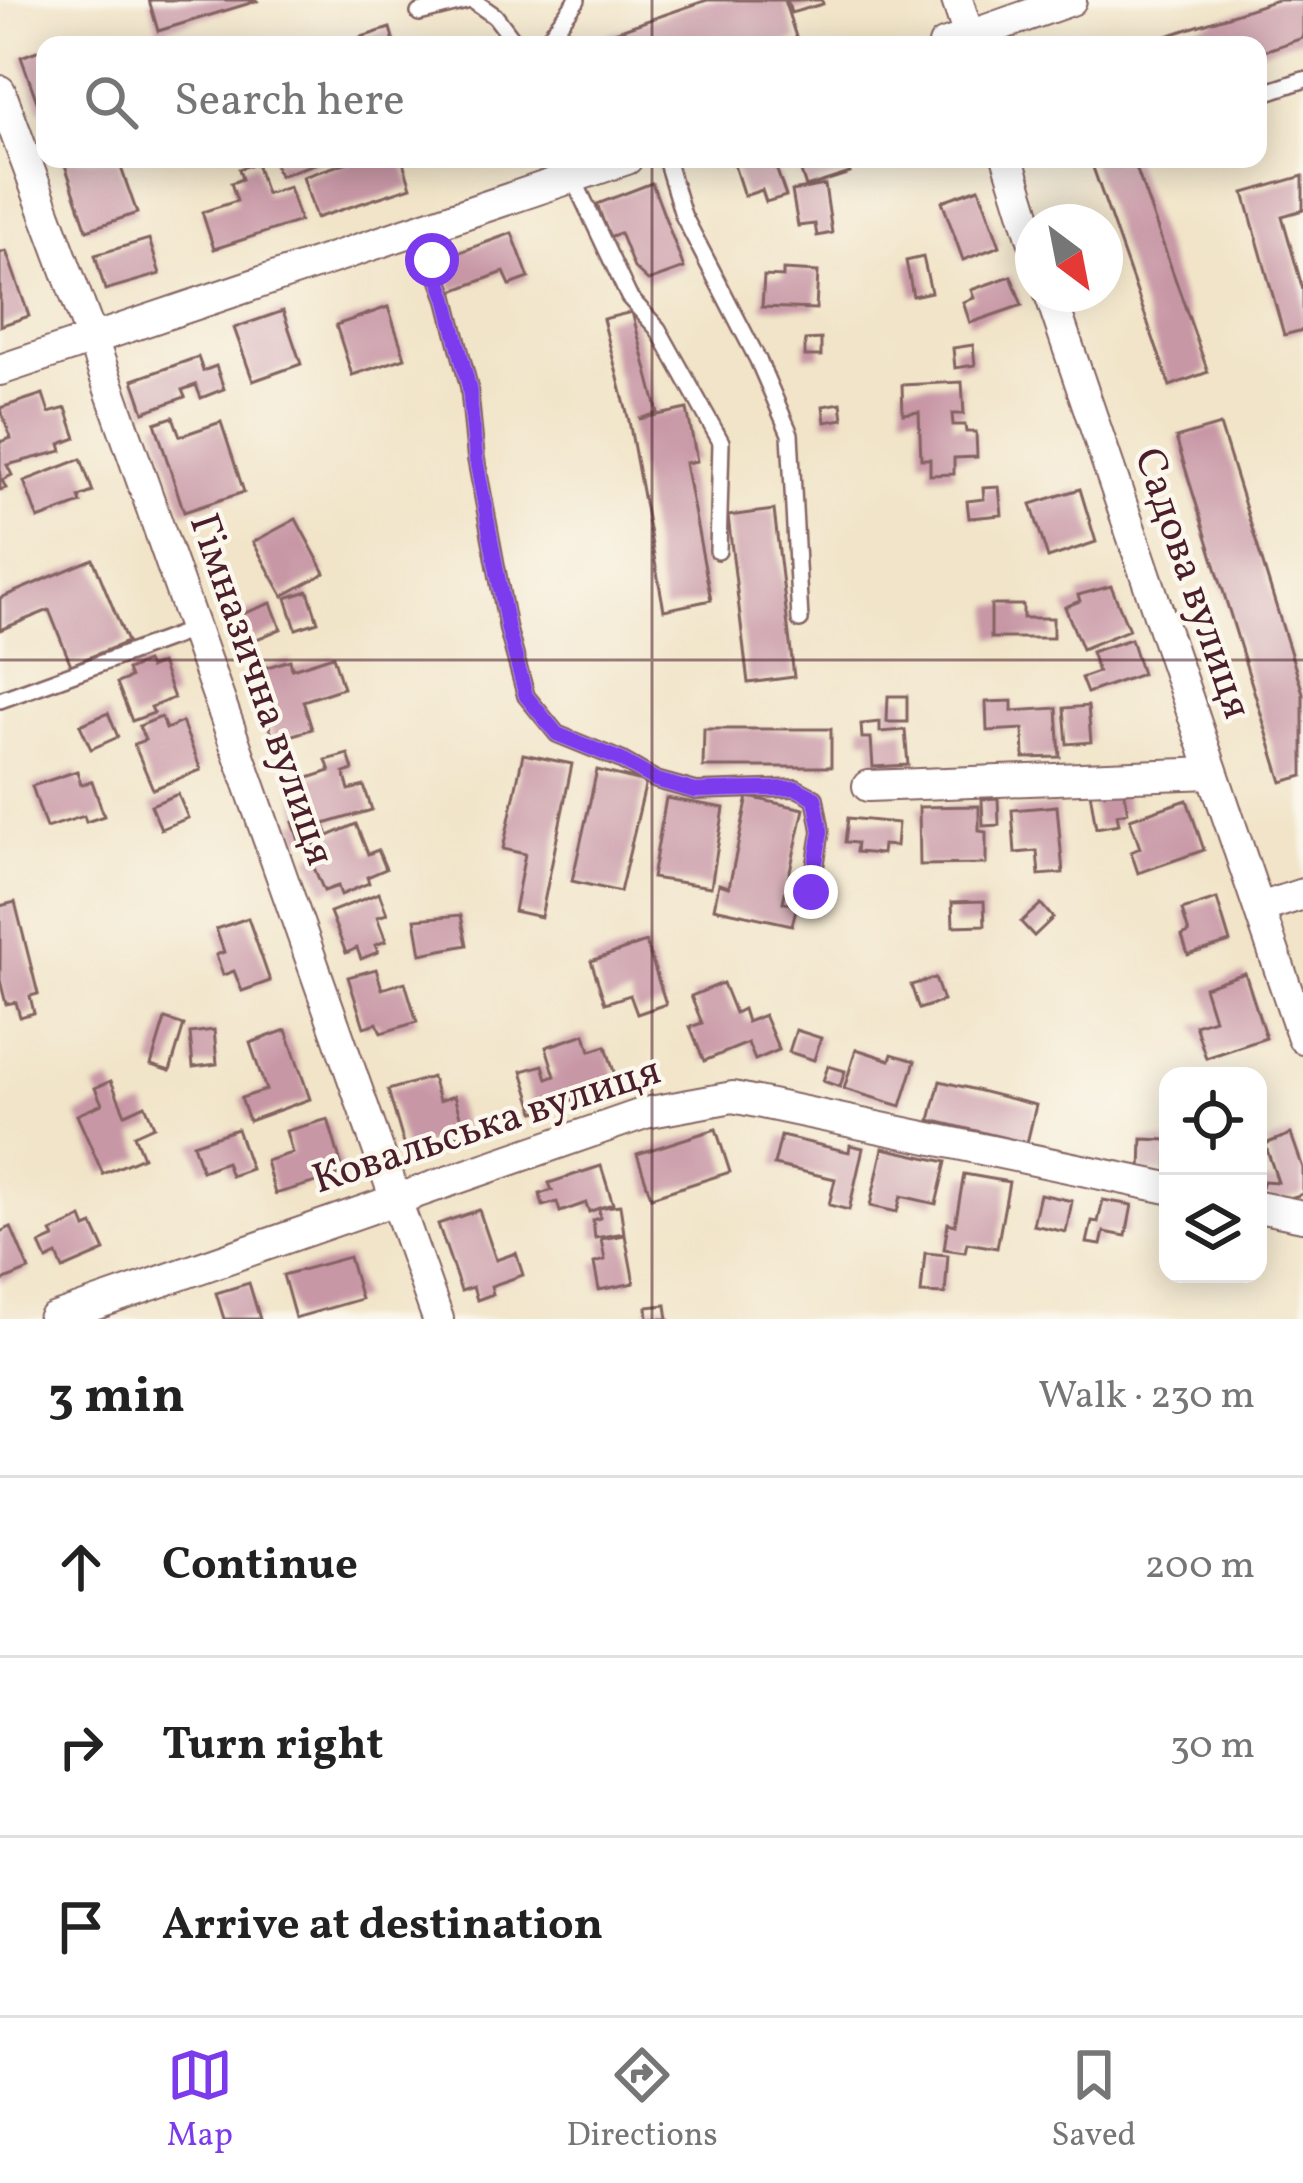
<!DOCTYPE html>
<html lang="en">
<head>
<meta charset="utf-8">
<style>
  :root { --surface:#fff; --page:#f2f2f2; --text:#222; --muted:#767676; --line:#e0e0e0; --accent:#7c3aed }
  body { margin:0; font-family:Vollkorn,serif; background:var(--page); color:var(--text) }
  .controls { position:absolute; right:36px; bottom:36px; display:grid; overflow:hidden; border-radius:24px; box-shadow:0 6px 30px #0003 }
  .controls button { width:108px; height:108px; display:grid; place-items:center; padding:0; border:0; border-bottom:3px solid var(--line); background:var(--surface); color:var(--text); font:60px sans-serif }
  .compass { position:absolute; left:1015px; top:204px; width:108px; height:108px; border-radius:50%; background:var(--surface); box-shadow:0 6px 30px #0003; rotate:148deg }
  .stop { position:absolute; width:36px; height:36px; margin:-27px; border:9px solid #7c3aed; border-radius:50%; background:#fff }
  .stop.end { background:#7c3aed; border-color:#fff; box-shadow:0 3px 12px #0008 }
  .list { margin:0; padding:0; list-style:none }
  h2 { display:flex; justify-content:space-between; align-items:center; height:156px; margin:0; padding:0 48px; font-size:51px }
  h2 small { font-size:39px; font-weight:400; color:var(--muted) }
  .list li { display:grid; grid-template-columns:78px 1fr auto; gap:36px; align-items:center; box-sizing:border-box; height:180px; padding:0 48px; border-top:3px solid var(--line) }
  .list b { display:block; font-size:45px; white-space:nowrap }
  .list em { font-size:39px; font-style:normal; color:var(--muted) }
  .icon { flex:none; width:66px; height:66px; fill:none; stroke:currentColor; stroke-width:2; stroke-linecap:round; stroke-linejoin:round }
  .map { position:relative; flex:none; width:1303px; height:1319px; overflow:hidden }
  .search { position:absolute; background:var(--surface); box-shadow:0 6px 30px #0003; left:36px; right:36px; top:36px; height:132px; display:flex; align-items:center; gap:30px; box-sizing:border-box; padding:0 42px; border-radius:24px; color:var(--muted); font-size:45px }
  .sheet { height:696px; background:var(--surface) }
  nav { display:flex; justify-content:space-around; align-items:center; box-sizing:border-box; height:168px; border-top:3px solid var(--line); background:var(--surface); font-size:33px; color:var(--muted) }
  nav a { display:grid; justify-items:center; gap:6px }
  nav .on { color:var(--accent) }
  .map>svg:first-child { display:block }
</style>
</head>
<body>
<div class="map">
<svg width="1303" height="1319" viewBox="0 0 1303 1319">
  <rect width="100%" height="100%" fill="#fbf7ec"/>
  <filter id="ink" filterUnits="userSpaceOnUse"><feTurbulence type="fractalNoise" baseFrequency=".00833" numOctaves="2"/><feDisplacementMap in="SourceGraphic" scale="24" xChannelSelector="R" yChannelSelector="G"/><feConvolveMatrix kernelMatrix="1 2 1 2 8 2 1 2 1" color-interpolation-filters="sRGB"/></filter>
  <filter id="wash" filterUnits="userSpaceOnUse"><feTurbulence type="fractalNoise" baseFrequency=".004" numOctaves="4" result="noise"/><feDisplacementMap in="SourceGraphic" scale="48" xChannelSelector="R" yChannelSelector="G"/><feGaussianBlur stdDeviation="2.7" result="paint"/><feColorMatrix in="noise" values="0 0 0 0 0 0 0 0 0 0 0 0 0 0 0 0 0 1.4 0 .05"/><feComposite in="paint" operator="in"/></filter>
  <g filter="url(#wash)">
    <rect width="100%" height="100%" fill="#f1e4c8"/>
    <g id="blocks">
      <g fill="#c897a6">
        <path d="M149,0H256L257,1L158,31Z"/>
        <path d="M707,0H784L797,40L782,45H592L591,40Z"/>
        <path d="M787,0H822L823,4L791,13Z"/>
        <path d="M1277,0H1303V38L1258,53V45H1139Z"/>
        <path d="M390,28L395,45H350L349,41Z"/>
        <path d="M45,48V108L40,110L21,57Z"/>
        <path d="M63,159H118L137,213L87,230Z"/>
        <path d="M273,159H325L326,160L279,176Z"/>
        <path d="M357,159H402L411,187L316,218L303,177Z"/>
        <path d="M732,159H773L786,196L766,202L762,190L744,196Z"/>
        <path d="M797,159H845L850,173L806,187Z"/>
        <path d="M1090,159H1133L1208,372L1170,386Z"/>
        <path d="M256,163L266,194L289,187L300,221L214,249L202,212L237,201L231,183L242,179L239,169Z"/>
        <path d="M1303,176V210L1282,216L1303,290V330L1284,335L1244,193Z"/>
        <path d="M652,183L684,268L648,281L634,268L620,233L609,237L597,204Z"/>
        <path d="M825,185L832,233L817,236L815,224L798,226L792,191Z"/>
        <path d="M979,188L1000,246L963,260L942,201Z"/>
        <path d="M512,233L529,278L510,285L504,272L453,291L441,259Z"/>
        <path d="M149,239L160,274L105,290L95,255Z"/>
        <path d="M6,251L29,316L0,326V253Z"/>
        <path d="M923,257L931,292L913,296L906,261Z"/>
        <path d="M783,270L818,272L816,309L762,307L764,276L783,277Z"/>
        <path d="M1011,276L1022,305L970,323L963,302L974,298L971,290Z"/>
        <path d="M388,307L405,358L352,375L336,325Z"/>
        <path d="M283,311L301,364L253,381L234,328Z"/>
        <path d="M632,312L658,413L639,419L687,409L697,461L685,463L711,600L664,610L629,421L603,319Z"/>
        <path d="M821,339V356H805V340Z"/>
        <path d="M973,345L975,365L955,368L953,348Z"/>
        <path d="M198,357L203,371L216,366L224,389L201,398L196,385L182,390L185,397L144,412L133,380Z"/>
        <path d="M962,382L964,414H952L953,425H965L966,432H976L977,457L954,458V474L930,475V459H921L919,412L903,414L902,385Z"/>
        <path d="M43,394L49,413L66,408L76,438L60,444L62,451L7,465L12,475L2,480L6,488L0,490V442L11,438L0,408Z"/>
        <path d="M841,403L843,419L825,422L823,406Z"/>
        <path d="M173,417L180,436L221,422L244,492L184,512L155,423Z"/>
        <path d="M1220,425L1303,693V776L1282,782L1176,438Z"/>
        <path d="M81,459L93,492L79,497L81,503L38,519L24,481Z"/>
        <path d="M999,487L1002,515L969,518L967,501L984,499L983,488Z"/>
        <path d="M1080,489L1096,542L1048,558L1031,504Z"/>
        <path d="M774,510L794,677L748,683L728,516Z"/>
        <path d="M296,519L325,573L283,596L253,542Z"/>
        <path d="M93,559L127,642L71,665L49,610L0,630V598Z"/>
        <path d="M1111,586L1129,630L1082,649L1065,607L1080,601L1078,595Z"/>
        <path d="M308,591L318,622L296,629L286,598Z"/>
        <path d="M271,603L281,629L252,641L242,614Z"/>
        <path d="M991,605H1023V618H1053V638H991Z"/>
        <path d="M1131,639L1142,674L1087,693L1081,678L1098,672L1091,652Z"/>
        <path d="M333,656L343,688L303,701L312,729L274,741L255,683L264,680L261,669L290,660L292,669Z"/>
        <path d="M146,662L149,668L161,663L174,698L151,707L154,713L132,721L117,683L130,678L127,670Z"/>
        <path d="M888,696H907V722H887Z"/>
        <path d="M1012,701V711L1057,708L1060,757L1024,758L1023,729L987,731L986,702Z"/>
        <path d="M1088,706L1091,742L1067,744L1064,708Z"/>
        <path d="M108,713L118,737L91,749L80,725Z"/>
        <path d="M161,717L166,729L182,722L201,770L153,789L134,744L145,740L139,726Z"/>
        <path d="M880,722V732L905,730L908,765L873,767L871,738H862L861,724Z"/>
        <path d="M704,729H831V767H703Z"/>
        <path d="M348,754L353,770L344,773L349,790L364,786L372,810L324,824L327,833L299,841L293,822L302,820L290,784L330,771L326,760Z"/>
        <path d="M523,754L572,764L541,917L514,911L525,854L503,849Z"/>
        <path d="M597,770L646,782L620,892L572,881Z"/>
        <path d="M77,771L81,785L92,781L104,816L86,822L84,816L46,828L32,786Z"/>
        <path d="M1123,787L1128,812L1117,814L1119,824L1096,828L1090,792Z"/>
        <path d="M178,794L188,818L161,829L151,805Z"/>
        <path d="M748,797L804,809L783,902L797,905L792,925L714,908L719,884L729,887Z"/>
        <path d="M666,798L724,808L711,887L652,878Z"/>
        <path d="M998,798L999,825L983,826L982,799Z"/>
        <path d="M1187,800L1204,850L1138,873L1131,852L1140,848L1130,819Z"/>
        <path d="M979,806V831L986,832V864L920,865L919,807Z"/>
        <path d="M1057,806L1063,873L1039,875L1037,851L1015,853L1012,810Z"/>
        <path d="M848,818L898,823L896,846L883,845L882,854L856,852L857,843L845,842Z"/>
        <path d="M356,824L368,854L378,850L386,869L367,877L369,883L341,895L338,886L324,891L309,856L318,852L314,842Z"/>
        <path d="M379,893L387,914L377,917L386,941L375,945L378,952L361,959L357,948L346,953L330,912Z"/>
        <path d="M1217,899L1230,942L1188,955L1182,936L1189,933L1182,910Z"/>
        <path d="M984,901L985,925L953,926L952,902Z"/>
        <path d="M15,902L38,994L30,996L34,1013L20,1017L16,1002L6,1004L0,980V906Z"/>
        <path d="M1041,904L1053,918L1034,936L1021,922Z"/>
        <path d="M461,915L467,945L421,954L415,919Z"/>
        <path d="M248,918L270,981L242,991L234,971L223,975L216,955L224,952L216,929Z"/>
        <path d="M646,942L666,1004L637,1014L630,995L605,1003L591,961Z"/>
        <path d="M376,969L382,989L405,982L417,1022L381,1033L377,1023L364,1027L348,977Z"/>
        <path d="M1245,973L1266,1038L1206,1058L1195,1025L1214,1019L1204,987Z"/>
        <path d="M935,978L943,1001L919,1009L911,985Z"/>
        <path d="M723,983L735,1013L743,1009L747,1022L764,1015L779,1050L755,1060L748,1043L704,1061L690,1027L702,1023L691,996Z"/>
        <path d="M165,1019L184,1025L170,1071L151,1065Z"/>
        <path d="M214,1030L217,1064L193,1067L190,1033Z"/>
        <path d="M286,1030L310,1099L249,1121L241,1098L266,1090L250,1043Z"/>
        <path d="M796,1030L821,1038L814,1060L789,1052Z"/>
        <path d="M585,1034L590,1051L606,1046L618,1085L535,1112L522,1071L543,1065L547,1079L555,1076L546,1047Z"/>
        <path d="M856,1049L890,1060L892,1054L915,1061L901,1106L844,1089Z"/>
        <path d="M828,1066L845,1071L840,1087L823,1081Z"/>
        <path d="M432,1077L439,1101L454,1096L465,1133L406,1151L388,1090Z"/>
        <path d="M111,1081L125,1114L145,1105L154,1126L134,1135L143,1157L103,1174L77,1115L102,1104L95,1088Z"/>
        <path d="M940,1081L1036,1105L1027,1143L930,1120Z"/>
        <path d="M328,1119L344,1174L275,1194L266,1161L292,1153L286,1131Z"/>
        <path d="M237,1129L251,1169L231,1176L226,1162L202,1171L193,1144Z"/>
        <path d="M716,1129L730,1172L651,1197L637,1154Z"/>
        <path d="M1291,1134L1303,1168V1194L1280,1201L1258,1195L1264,1181L1278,1182L1265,1144Z"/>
        <path d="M781,1136L849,1152L850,1145L863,1148L849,1210L829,1205L835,1179L774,1165Z"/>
        <path d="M1142,1139L1168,1140V1173L1141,1172Z"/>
        <path d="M883,1148L946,1162L936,1204L901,1196L897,1212L870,1206Z"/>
        <path d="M601,1166L613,1204L599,1208L620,1205L624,1233L595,1238L593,1220L600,1218L599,1208L589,1212L586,1203L560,1212L557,1202L543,1206L540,1194L552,1190L549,1183Z"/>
        <path d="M964,1174L1009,1182L997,1248L967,1243L965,1252L944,1249L948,1223L955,1225Z"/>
        <path d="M1040,1194L1072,1201L1066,1232L1033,1225Z"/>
        <path d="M1103,1200L1132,1205L1126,1236L1104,1232L1101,1245L1087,1243L1092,1221L1098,1222Z"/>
        <path d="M479,1210L496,1260L516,1253L523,1275L491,1286L493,1294L477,1300L473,1287L461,1291L438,1224Z"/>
        <path d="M82,1218L86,1228L93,1225L105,1251L63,1269L57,1255L47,1260L40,1244L54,1238L51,1232Z"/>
        <path d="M11,1227L29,1270L0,1282V1232Z"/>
        <path d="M625,1235L634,1283L599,1290L594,1263L605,1260L601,1239Z"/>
        <path d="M925,1253L948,1255L945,1294L921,1293Z"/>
        <path d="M349,1257L361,1299L295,1318L283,1275Z"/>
        <path d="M249,1283L260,1319H224L216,1293Z"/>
        <path d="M666,1305L668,1319H648L647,1307Z"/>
      </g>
    </g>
  </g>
  <g filter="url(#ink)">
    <use href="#blocks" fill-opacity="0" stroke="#846462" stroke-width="3"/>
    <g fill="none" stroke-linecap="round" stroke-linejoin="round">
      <g stroke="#846462" stroke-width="20">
        <g id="lane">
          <path d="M472,0L495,16L517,45"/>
          <path d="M419,13L470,0"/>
          <path d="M543,45L577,0"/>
          <path d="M1264,93L1303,80"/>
          <path d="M666,159L683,215L758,360L790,434L800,620"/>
          <path d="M573,178L629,297L658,329L721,442L718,551"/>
          <path d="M421,231L446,297L469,387L476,459L508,630L526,696L557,734L621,760L656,780L696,791L796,788L815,798L821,831L811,892"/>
          <path d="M0,700L195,629"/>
        </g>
      </g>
      <g stroke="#846462" stroke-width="34">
        <g id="street">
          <path d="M957,0L972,45"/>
          <path d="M944,45L1071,0"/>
          <path d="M0,91L92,339L438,1319"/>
          <path d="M1008,159L1033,240"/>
          <path d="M1050,294L1303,1038"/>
          <path d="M0,370L627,159"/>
          <path d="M868,786L1212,773"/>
          <path d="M1260,908L1303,894"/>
          <path d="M1258,1207L1303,1216"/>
          <path d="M53,1319L645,1113L733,1097L1168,1188"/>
        </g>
      </g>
      <use href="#lane" stroke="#fff" stroke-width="15"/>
      <use href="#street" stroke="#fff" stroke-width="30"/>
    </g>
  </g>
  <g fill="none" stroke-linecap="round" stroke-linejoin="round" filter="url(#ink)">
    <path stroke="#7c3aed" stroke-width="15" d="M432,260L446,297L469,387L476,459L508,630L526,696L557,734L621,760L656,780L695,791L796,788L815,798L821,831L811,892"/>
  </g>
  <path fill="none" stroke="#4a1f2b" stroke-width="3" stroke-opacity="0.55" d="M652,0V45M652,159V1319M0,660H1303"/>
  <g text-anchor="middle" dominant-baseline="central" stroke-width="9" stroke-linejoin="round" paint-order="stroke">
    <g font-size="42" fill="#4a1f2b" stroke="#fbf7ec">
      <text transform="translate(1191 584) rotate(71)">Садова вулиця</text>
      <text transform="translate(260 690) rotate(71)">Гімназична вулиця</text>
      <text transform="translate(487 1127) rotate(-18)">Ковальська вулиця</text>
    </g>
  </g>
</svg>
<div class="controls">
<button><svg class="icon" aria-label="locate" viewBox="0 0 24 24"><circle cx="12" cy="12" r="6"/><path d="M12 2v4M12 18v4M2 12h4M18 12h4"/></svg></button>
<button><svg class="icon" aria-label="layers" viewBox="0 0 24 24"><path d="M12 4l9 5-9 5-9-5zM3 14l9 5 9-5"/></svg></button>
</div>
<svg class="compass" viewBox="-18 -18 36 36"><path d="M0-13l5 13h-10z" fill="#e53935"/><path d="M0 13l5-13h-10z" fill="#767676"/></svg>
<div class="stop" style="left:432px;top:260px"></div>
<div class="stop end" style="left:811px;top:892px"></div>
<div class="search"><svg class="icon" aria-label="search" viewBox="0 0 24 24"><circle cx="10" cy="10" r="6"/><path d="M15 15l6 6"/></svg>Search here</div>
</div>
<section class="sheet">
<h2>3 min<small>Walk · 230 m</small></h2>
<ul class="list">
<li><svg class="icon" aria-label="ahead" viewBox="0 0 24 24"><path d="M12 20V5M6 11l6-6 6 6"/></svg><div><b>Continue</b></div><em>200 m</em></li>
<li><svg class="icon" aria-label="right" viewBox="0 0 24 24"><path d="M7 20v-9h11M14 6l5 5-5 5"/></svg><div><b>Turn right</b></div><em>30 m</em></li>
<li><svg class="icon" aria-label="arrive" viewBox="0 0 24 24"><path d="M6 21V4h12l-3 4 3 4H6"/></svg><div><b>Arrive at destination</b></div></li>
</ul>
</section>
<nav>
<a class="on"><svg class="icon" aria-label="map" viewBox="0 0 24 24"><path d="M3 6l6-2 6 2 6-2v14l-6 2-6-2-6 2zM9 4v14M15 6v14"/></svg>Map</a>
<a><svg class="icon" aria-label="directions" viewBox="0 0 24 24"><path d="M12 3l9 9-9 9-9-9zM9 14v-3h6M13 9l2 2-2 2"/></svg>Directions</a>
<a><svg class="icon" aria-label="saved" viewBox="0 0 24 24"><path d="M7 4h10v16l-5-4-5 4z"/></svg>Saved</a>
</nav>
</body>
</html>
